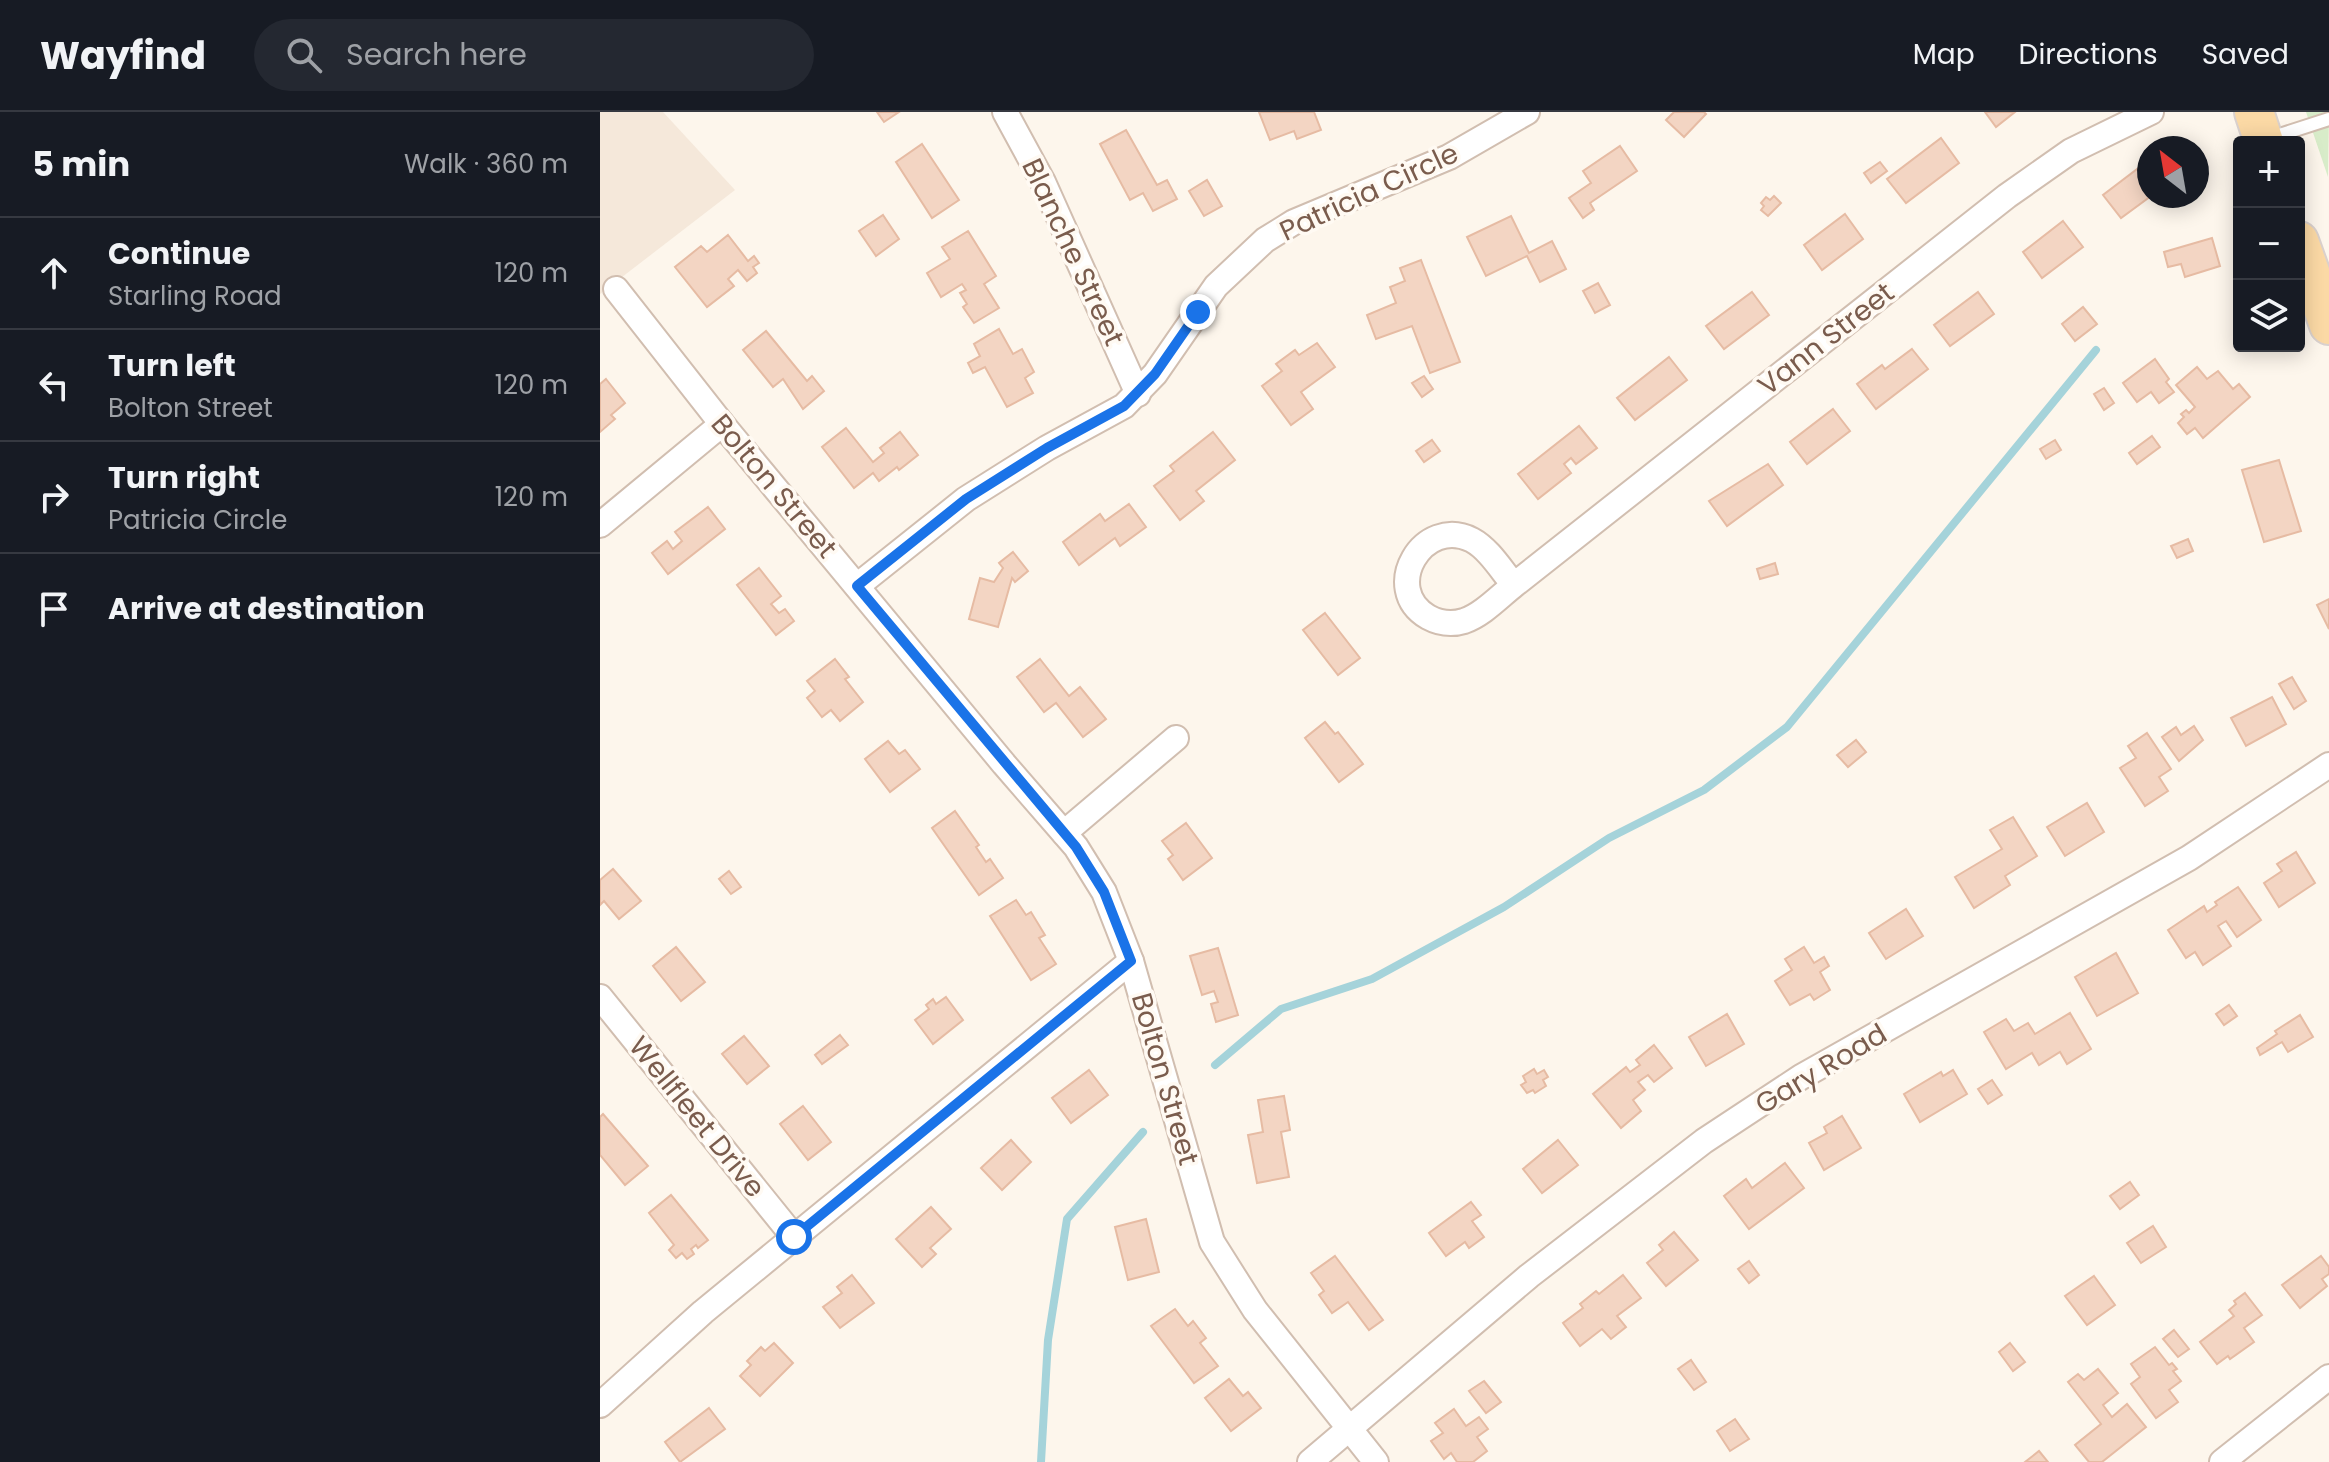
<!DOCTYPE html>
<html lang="en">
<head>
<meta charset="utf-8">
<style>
  :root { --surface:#171b24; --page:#242831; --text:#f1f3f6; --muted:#9ea1a6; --line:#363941 }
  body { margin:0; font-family:Poppins,sans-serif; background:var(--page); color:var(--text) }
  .controls { position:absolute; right:24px; top:24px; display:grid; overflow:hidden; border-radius:8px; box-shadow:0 4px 20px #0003 }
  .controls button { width:72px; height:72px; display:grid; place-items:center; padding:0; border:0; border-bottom:2px solid var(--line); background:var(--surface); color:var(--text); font:40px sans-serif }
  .compass { position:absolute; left:1537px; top:24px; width:72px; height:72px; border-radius:50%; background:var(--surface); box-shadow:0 4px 20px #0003; rotate:329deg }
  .stop { position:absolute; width:24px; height:24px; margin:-18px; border:6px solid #1a73e8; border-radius:50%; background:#fff }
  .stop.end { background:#1a73e8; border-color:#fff; box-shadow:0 2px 8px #0008 }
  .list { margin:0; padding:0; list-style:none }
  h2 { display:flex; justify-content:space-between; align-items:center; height:104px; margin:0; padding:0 32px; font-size:34px }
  h2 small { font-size:26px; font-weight:400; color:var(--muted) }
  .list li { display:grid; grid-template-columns:52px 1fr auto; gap:24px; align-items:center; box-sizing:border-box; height:112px; padding:0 32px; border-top:2px solid var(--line) }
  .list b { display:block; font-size:30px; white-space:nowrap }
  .list p { margin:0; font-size:26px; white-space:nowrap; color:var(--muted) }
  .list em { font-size:26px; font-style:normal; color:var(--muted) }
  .icon { flex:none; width:44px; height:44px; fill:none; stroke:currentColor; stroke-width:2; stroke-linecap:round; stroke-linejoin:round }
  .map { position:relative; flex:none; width:1729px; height:1350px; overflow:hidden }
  header { display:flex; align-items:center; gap:48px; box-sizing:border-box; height:112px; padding:0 40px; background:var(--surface); border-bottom:2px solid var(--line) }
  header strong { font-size:38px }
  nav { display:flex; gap:44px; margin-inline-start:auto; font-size:28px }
  .search { width:560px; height:72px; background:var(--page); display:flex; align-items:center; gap:20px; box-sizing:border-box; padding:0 28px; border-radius:44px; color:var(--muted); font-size:30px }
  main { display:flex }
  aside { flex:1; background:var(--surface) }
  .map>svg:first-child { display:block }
</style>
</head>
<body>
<header>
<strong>Wayfind</strong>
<div class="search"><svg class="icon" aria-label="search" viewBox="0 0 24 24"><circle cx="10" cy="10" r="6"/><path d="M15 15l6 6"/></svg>Search here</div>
<nav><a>Map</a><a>Directions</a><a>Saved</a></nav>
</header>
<main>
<aside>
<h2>5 min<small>Walk · 360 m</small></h2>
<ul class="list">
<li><svg class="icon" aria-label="ahead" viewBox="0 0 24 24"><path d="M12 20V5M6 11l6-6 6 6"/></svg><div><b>Continue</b><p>Starling Road</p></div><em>120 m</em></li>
<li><svg class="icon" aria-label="left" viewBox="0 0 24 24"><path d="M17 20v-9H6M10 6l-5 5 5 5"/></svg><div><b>Turn left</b><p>Bolton Street</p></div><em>120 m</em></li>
<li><svg class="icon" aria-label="right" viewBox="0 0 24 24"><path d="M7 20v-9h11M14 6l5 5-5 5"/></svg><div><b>Turn right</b><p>Patricia Circle</p></div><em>120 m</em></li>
<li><svg class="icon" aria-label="arrive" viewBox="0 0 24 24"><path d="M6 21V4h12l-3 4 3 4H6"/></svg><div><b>Arrive at destination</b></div></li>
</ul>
</aside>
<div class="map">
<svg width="1729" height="1350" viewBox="0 0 1729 1350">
  <rect width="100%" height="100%" fill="#fdf6ec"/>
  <path fill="#f5e8da" d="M0,0H63L135,78L0,182Z"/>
  <path fill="#d8ecc9" d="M1706,0H1729L1728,65Z"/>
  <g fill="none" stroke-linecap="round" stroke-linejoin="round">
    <g stroke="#a5d3da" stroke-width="8">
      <path d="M615,953L681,897L772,867L904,795L1009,726L1104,678L1187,615L1496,238"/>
      <path d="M441,1350L448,1228L467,1107L543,1020"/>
    </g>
  </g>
  <g fill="#f3d5c3" stroke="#e6bba3" stroke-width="2">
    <path d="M277,0H299L284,10Z"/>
    <path d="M659,0H714L721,18L697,27L694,19L670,28Z"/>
    <path d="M1074,0H1104L1106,2L1084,25L1066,8Z"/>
    <path d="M1385,0H1415L1396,15Z"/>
    <path d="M526,18L557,73L567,68L577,87L553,99L543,81L530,88L500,32Z"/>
    <path d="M1341,26L1359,51L1306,91L1287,67Z"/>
    <path d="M322,32L359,88L332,106L296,50Z"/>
    <path d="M1020,34L1037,59L990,91L994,98L983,106L969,86L991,71L983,59Z"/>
    <path d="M1549,48L1551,84L1521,106L1503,83Z"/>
    <path d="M1280,50L1287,59L1271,71L1264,61Z"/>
    <path d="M607,68L622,94L604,104L589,79Z"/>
    <path d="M1174,84L1181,91L1168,104L1161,98L1164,94L1161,91L1166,85L1170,88Z"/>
    <path d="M1245,102L1263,127L1222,158L1204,133Z"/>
    <path d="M283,103L299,127L276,144L259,119Z"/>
    <path d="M911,104L929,141L952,129L966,157L940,170L927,144L886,164L867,125Z"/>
    <path d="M1463,109L1483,135L1442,166L1423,140Z"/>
    <path d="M368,119L396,164L384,172L399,196L374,211L363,195L367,192L360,181L366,178L362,172L341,185L327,161L350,147L342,135Z"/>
    <path d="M128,123L148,149L154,144L159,151L153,155L157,161L147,169L138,158L128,167L134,174L107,195L75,155L101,134L107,140Z"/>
    <path d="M1612,126L1620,154L1585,165L1581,152L1568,155L1564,140Z"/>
    <path d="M821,148L860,250L830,261L812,214L776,227L767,203L796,191L790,175L805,169L800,156Z"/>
    <path d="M998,171L1010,193L995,201L983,179Z"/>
    <path d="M1152,180L1169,203L1124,237L1106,214Z"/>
    <path d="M1378,180L1394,202L1350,234L1334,213Z"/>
    <path d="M1483,195L1497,212L1475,229L1462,212Z"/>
    <path d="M399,217L413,242L422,237L434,260L425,266L433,281L407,295L385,255L373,261L368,251L380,244L374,232Z"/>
    <path d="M166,219L207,269L212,264L224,279L203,297L183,267L173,275L143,238Z"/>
    <path d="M717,231L735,255L701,280L713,297L691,313L662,274L682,259L676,252L695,238L699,243Z"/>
    <path d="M1312,237L1328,257L1276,297L1257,272L1282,253L1285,257Z"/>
    <path d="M1069,245L1087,268L1035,308L1017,286Z"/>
    <path d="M1555,247L1569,267L1566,270L1574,280L1559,291L1551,280L1537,290L1523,271Z"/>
    <path d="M1597,255L1607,267L1618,259L1633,277L1639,272L1650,285L1603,326L1595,316L1587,322L1578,311L1584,305L1581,302L1586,298L1589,301L1595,295L1576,273Z"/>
    <path d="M824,264L833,277L822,285L812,271Z"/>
    <path d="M6,267L25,291L11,303L15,307L0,320V272Z"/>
    <path d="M1504,276L1514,291L1504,298L1494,282Z"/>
    <path d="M1233,297L1250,319L1207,352L1190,330Z"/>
    <path d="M979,314L997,336L976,352L971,346L964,352L971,361L938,387L918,362Z"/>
    <path d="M246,316L273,350L284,341L280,336L300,320L318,343L299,358L297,355L279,369L273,361L254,376L222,335Z"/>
    <path d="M613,320L635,348L596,379L604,389L580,408L554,374L574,359L570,354Z"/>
    <path d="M1552,324L1560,335L1537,352L1529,341Z"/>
    <path d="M832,328L840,339L824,350L816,339Z"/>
    <path d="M1455,328L1461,338L1446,347L1440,337Z"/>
    <path d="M1679,348L1701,419L1664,430L1642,358Z"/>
    <path d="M1168,352L1183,373L1127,414L1109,389Z"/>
    <path d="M529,392L546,415L520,434L515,426L479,453L463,430L500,402L505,409Z"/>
    <path d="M108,395L125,417L68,462L52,441L67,429L73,437L82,429L75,420Z"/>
    <path d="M1588,427L1593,439L1577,446L1571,434Z"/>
    <path d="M413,440L428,459L415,470L412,466L398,515L369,507L380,466L394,470L403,456L399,451Z"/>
    <path d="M1175,451L1178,462L1160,467L1157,457Z"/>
    <path d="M159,456L181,484L171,492L179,501L185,497L194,509L176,523L137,473Z"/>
    <path d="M1729,487V517L1717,493Z"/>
    <path d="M725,501L760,546L738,563L703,518Z"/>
    <path d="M235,547L249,565L245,567L263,590L240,609L231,598L222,605L207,586L215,579L207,569Z"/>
    <path d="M440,547L469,584L480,575L506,607L483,625L456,591L444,600L417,565Z"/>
    <path d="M1692,565L1706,589L1694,597L1679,572Z"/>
    <path d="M1672,585L1686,612L1646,634L1631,606Z"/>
    <path d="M725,610L735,622L738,620L763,652L739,670L705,626Z"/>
    <path d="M1594,614L1603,628L1579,649L1562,625L1576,615L1581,623Z"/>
    <path d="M1547,621L1571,657L1559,665L1568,679L1545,694L1520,656L1536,646L1528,634Z"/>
    <path d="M1256,628L1266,640L1248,655L1237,643Z"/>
    <path d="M288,629L299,642L305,638L320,657L290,680L265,647Z"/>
    <path d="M1487,691L1504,720L1465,744L1447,715Z"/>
    <path d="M355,699L379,733L376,735L386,750L390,747L403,766L379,783L332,716Z"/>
    <path d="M1413,705L1437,744L1405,764L1410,773L1374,796L1355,765L1402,737L1390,718Z"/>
    <path d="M586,711L612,746L583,768L568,747L573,743L562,729Z"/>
    <path d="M1696,740L1715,771L1679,795L1664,771L1682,759L1677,752Z"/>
    <path d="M13,757L41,789L19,807L4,789L0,793V768Z"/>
    <path d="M129,759L141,775L131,782L119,767Z"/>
    <path d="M1638,775L1661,808L1637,825L1626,809L1618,814L1631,834L1603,853L1595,840L1586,846L1568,818L1604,794L1607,800L1617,793L1615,790Z"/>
    <path d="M416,788L426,803L431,800L445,823L439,826L456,852L431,868L390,804Z"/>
    <path d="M1306,797L1323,824L1286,847L1269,821Z"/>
    <path d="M76,835L105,870L81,889L53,854Z"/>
    <path d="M1204,835L1214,851L1224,845L1229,854L1220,860L1230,878L1214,888L1210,882L1190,893L1175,869L1192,858L1185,847Z"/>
    <path d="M618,836L638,903L616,910L611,892L618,890L614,879L602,883L590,844Z"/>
    <path d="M1516,841L1538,881L1497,904L1475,865Z"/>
    <path d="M346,885L363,908L333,932L315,908L329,897L326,893L333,887L336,892Z"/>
    <path d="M1629,893L1637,904L1624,913L1616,902Z"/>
    <path d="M1470,901L1491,937L1467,952L1460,940L1439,953L1432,941L1406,957L1384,920L1406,907L1414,919L1428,911L1435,922Z"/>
    <path d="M1127,902L1144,932L1106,954L1089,925Z"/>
    <path d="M1700,903L1713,925L1688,940L1682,930L1660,943L1657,936L1677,922L1675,919Z"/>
    <path d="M240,923L248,933L222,952L215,943Z"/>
    <path d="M144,924L169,954L147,972L122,942Z"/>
    <path d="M1054,933L1072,956L1054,970L1048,963L1038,970L1045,978L1033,988L1041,999L1021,1016L993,982L1026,955L1030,960L1040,953L1036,948Z"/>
    <path d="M934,957L937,962L944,958L948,965L943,968L946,974L935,981L933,978L927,981L921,973L926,970L923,964Z"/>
    <path d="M489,958L508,983L471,1011L452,986Z"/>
    <path d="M1353,958L1367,982L1320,1010L1304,982L1341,960L1343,964Z"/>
    <path d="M1392,968L1402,983L1388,992L1378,977Z"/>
    <path d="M684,984L690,1018L681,1020L689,1065L657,1071L648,1023L663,1020L658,988Z"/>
    <path d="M203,994L231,1030L208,1048L180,1012Z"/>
    <path d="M3,1002L48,1054L25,1073L0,1043V1005Z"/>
    <path d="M1242,1004L1261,1036L1224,1058L1209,1031L1227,1021L1224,1015Z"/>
    <path d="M411,1028L431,1050L402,1078L381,1056Z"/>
    <path d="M958,1028L978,1053L942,1081L923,1057Z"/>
    <path d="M1185,1051L1204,1076L1149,1117L1124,1084L1146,1067L1152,1076Z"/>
    <path d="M1530,1070L1539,1083L1520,1097L1510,1084Z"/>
    <path d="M71,1083L108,1128L98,1136L96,1133L91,1137L94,1142L87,1147L82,1141L76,1146L69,1138L74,1133L49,1101Z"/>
    <path d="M871,1090L881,1103L872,1109L884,1125L869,1136L865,1130L846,1144L829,1121Z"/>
    <path d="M331,1095L351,1117L330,1136L336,1142L322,1155L296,1127Z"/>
    <path d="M546,1107L559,1160L528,1168L515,1115Z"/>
    <path d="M1553,1114L1566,1135L1541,1151L1527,1131Z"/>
    <path d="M1074,1120L1098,1148L1066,1174L1047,1151L1063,1138L1059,1133Z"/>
    <path d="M735,1144L783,1208L769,1218L748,1190L732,1201L719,1183L724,1179L711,1161Z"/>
    <path d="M1721,1144L1729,1155V1162L1722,1167L1727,1174L1700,1196L1682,1173Z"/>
    <path d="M1149,1149L1159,1163L1149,1171L1138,1157Z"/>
    <path d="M252,1163L274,1191L240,1216L223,1195L242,1181L237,1175Z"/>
    <path d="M1023,1163L1041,1186L1017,1204L1026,1215L1011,1227L1002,1217L980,1234L963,1211L983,1196L980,1192L996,1179L999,1182Z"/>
    <path d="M1494,1164L1515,1193L1487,1213L1465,1184Z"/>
    <path d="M1645,1181L1662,1203L1644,1216L1654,1230L1630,1247L1628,1244L1617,1252L1600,1230L1634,1204L1629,1198L1636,1192L1634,1189Z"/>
    <path d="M575,1197L588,1214L593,1209L606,1226L600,1231L618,1254L594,1271L551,1214Z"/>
    <path d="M1574,1218L1589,1237L1578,1245L1563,1227Z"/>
    <path d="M174,1231L193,1251L160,1284L140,1264L151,1253L147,1249L161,1235L165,1239Z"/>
    <path d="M1410,1231L1425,1250L1413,1259L1399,1240Z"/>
    <path d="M1555,1235L1569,1253L1572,1251L1577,1257L1573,1259L1581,1269L1569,1278L1578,1290L1556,1306L1531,1272L1540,1265L1531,1252Z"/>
    <path d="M1091,1248L1106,1270L1094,1278L1078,1257Z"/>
    <path d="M1498,1257L1518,1281L1503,1293L1512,1305L1527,1292L1546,1315L1502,1350H1489L1475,1333L1501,1312L1468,1270L1478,1262L1484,1268Z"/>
    <path d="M629,1267L643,1284L648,1280L661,1296L631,1319L605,1286Z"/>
    <path d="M884,1269L901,1290L886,1301L869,1279Z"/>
    <path d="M109,1296L125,1317L80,1350L65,1330Z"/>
    <path d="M854,1297L866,1314L879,1305L888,1317L877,1325L887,1339L873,1350H857L851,1341L844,1347L831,1329L843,1321L835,1311Z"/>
    <path d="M1135,1307L1149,1327L1130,1339L1117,1319Z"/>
    <path d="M1439,1339L1448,1350H1425Z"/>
  </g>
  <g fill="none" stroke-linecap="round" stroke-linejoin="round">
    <g stroke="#d1beb0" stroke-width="16">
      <path id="service" d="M1667,27L1729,7"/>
    </g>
    <g stroke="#d1beb0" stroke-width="28">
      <g id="minor">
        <path d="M405,0L443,70L538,282"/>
        <path d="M16,177L122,312L404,652L476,735L504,780L531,849L612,1130L655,1198L776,1350"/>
        <path d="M0,413L122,312"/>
        <path d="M914,473C902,459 889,437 872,428C823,403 780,477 828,505C839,511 851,513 864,509C882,503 899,485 914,473L1407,84L1471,39L1551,0"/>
        <path d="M257,474L366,387L447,336L524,294L555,262L616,174L665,128L694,110L849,45L927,0"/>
        <path d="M464,721L576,626"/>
        <path d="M0,885L194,1125"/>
        <path d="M0,1293L103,1200L531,849"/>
        <path d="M710,1350L929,1164L1104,1029L1201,965L1589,746L1729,653"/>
        <path d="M1622,1350L1729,1265"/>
      </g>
    </g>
    <g stroke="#dad1cd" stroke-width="42">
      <g id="primary">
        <path d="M1654,0L1664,30"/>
        <path d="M1699,129L1729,213"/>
      </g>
    </g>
    <use href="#service" stroke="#fff" stroke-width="12"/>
    <use href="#minor" stroke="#fff" stroke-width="24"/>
    <use href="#primary" stroke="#fbd9a5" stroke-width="38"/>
  </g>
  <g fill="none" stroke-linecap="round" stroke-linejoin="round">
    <path stroke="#1a73e8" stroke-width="10" d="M194,1125L531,849L504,780L476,735L257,474L366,387L447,336L524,294L555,262L598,200"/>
  </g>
  <g text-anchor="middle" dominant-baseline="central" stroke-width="7" stroke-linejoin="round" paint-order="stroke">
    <g font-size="28" fill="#7a5c4d" stroke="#fffaf3">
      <text transform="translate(769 80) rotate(-25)">Patricia Circle</text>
      <text transform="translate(473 140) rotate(65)">Blanche Street</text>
      <text transform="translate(1226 227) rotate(-38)">Vann Street</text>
      <text transform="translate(174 374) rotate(50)">Bolton Street</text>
      <text transform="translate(1221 957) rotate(-31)">Gary Road</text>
      <text transform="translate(565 967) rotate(74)">Bolton Street</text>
      <text transform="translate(97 1005) rotate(51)">Wellfleet Drive</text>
    </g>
  </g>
</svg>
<div class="controls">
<button>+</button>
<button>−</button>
<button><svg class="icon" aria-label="layers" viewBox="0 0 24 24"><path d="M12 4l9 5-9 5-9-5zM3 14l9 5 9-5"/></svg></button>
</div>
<svg class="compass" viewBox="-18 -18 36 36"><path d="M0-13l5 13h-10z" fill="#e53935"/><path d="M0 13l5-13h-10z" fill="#9ea1a6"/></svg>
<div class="stop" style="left:194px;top:1125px"></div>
<div class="stop end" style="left:598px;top:200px"></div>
</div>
</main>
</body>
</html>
